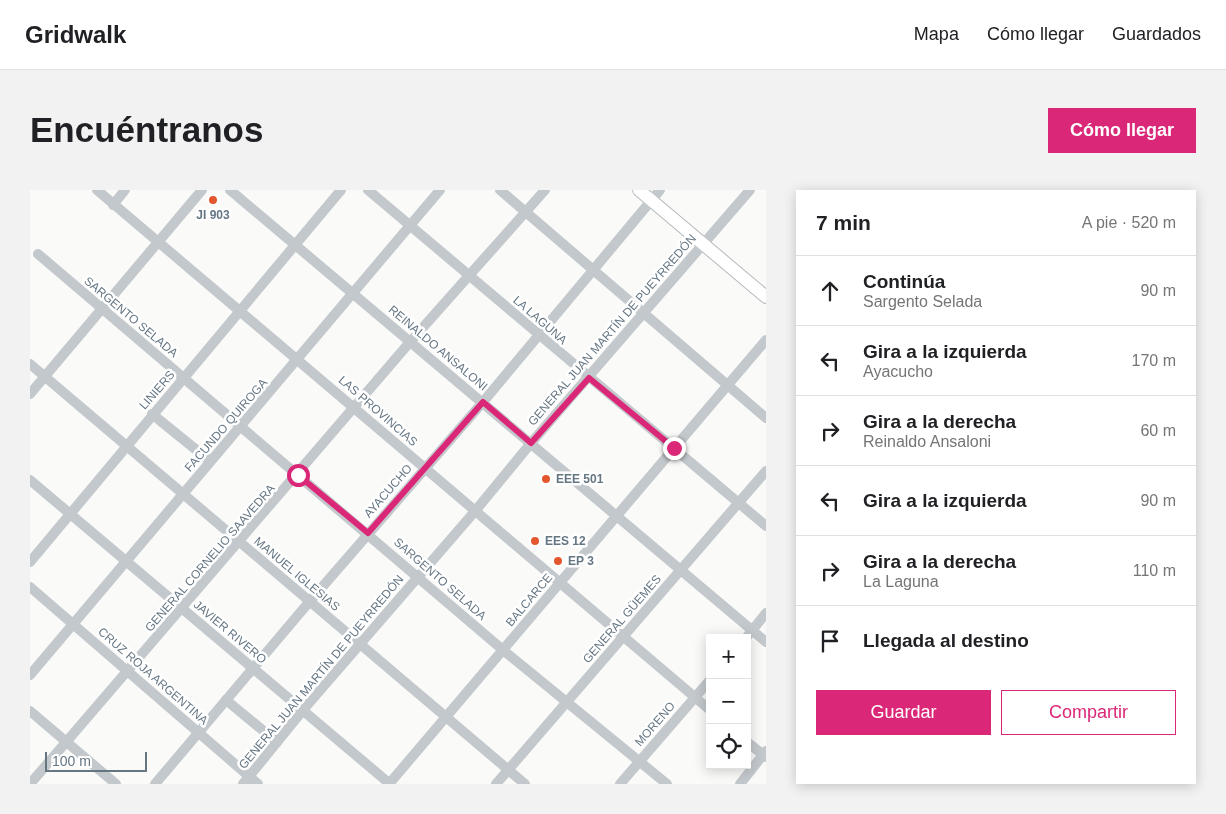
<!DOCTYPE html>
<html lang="es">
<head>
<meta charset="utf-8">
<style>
  :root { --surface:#fff; --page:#f2f2f2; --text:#202124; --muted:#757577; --line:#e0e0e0; --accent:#db2777 }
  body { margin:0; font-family:Arial,sans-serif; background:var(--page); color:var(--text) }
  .controls { position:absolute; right:15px; bottom:15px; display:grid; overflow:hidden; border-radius:0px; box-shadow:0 2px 12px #0003 }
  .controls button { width:45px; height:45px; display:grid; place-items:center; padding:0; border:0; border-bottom:1px solid var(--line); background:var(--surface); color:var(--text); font:25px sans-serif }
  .scale { position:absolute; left:15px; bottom:12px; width:102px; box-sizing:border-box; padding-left:5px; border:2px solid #657683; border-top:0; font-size:14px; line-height:18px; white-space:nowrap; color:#657683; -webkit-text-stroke:4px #fff; paint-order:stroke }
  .stop { position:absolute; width:15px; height:15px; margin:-11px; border:4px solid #db2777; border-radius:50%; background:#fff }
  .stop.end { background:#db2777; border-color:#fff; box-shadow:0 1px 5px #0008 }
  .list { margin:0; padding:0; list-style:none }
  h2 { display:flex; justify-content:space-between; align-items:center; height:65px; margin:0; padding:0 20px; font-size:21px }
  h2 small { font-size:16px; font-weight:400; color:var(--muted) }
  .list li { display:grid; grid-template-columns:32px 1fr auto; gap:15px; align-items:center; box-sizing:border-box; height:70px; padding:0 20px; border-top:1px solid var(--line) }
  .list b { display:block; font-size:19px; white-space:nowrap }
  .list p { margin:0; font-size:16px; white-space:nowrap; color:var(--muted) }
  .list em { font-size:16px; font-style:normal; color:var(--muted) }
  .actions { display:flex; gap:10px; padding:15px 20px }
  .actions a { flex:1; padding:11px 0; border:1px solid var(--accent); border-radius:0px; text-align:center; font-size:18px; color:var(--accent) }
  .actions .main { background:var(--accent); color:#fff }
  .icon { flex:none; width:28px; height:28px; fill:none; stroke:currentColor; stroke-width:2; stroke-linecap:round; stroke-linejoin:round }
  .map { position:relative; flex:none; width:736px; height:594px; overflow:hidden; border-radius:0px }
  header { display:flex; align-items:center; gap:30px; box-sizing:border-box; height:70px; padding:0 25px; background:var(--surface); border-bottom:1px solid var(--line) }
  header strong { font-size:24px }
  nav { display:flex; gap:28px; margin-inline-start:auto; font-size:18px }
  .intro { display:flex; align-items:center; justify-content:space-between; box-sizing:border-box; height:120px; padding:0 30px }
  h1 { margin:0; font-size:35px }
  .button { padding:12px 22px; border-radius:0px; background:var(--accent); color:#fff; font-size:18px; font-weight:700 }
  main { display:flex; gap:30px; padding:0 30px }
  aside { flex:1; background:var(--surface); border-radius:0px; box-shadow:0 2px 12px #0003 }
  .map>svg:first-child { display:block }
</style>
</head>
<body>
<header>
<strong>Gridwalk</strong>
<nav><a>Mapa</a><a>Cómo llegar</a><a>Guardados</a></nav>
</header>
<div class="intro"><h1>Encuéntranos</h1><a class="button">Cómo llegar</a></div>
<main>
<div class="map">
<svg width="736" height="594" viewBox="0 0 736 594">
  <rect width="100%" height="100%" fill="#fafaf8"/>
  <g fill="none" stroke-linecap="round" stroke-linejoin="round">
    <g stroke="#b5babe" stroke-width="14">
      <path id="major" d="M609,0L736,107"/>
    </g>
    <g stroke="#c3c8cc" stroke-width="10">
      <path d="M67,0L680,520"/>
      <path d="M200,0L736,452"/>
      <path d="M338,0L736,336"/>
      <path d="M470,0L736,228"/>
      <path d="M83,15L95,0"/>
      <path d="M8,64L473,460L637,594"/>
      <path d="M0,174L495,594"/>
      <path d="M0,204L172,0"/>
      <path d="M122,224L180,271"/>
      <path d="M0,290L360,594"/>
      <path d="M0,372L311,0"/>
      <path d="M0,397L228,594"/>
      <path d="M716,448L736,423"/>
      <path d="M0,485C137,324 273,162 410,0"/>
      <path d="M196,510L247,552"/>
      <path d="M0,521L86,594"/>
      <path d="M717,552L736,567"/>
      <path d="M0,594L380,152L515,0"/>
      <path d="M125,594L280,411L453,212L630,0"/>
      <path d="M213,594L273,520L446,320L501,253L720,0"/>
      <path d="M359,594L736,150"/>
      <path d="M466,594L736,281"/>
      <path d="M590,594L680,490"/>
      <path d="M710,594L736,561"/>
    </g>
    <use href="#major" stroke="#fff" stroke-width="12"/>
  </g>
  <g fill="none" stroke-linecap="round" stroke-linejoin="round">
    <path stroke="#db2777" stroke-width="6" d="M268,285L338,343L453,212L501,253L559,188L644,258"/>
  </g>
  <g fill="#e4572e" stroke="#fff" stroke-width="2">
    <circle cx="183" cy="10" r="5"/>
    <circle cx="516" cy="289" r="5"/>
    <circle cx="505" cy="351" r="5"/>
    <circle cx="528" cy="371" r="5"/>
  </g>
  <g text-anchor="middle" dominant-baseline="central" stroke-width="5" stroke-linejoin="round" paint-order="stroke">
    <g font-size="12" font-weight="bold" fill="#657683" stroke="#fff" text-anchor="start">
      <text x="183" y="25" text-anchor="middle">JI 903</text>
      <text x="526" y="289">EEE 501</text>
      <text x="515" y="351">EES 12</text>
      <text x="538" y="371">EP 3</text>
    </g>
    <g font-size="12" fill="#657683" stroke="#fff">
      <text transform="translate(101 127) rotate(40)">SARGENTO SELADA</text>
      <text transform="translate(510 130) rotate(41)">LA LAGUNA</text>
      <text transform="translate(582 140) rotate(-49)">GENERAL JUAN MARTÍN DE PUEYRREDÓN</text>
      <text transform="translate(408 158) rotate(40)">REINALDO ANSALONI</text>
      <text transform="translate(127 200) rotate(-49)">LINIERS</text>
      <text transform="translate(348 221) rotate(41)">LAS PROVINCIAS</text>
      <text transform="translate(196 235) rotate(-49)">FACUNDO QUIROGA</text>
      <text transform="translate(358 301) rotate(-49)">AYACUCHO</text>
      <text transform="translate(180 368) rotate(-49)">GENERAL CORNELIO SAAVEDRA</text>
      <text transform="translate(267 384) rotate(40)">MANUEL IGLESIAS</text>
      <text transform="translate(410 389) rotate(41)">SARGENTO SELADA</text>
      <text transform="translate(499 410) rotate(-50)">BALCARCE</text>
      <text transform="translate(592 429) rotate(-49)">GENERAL GÜEMES</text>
      <text transform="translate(200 442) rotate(40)">JAVIER RIVERO</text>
      <text transform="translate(291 482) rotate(-50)">GENERAL JUAN MARTÍN DE PUEYRREDÓN</text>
      <text transform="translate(123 486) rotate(41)">CRUZ ROJA ARGENTINA</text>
      <text transform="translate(625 534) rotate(-49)">MORENO</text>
    </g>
  </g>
</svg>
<div class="controls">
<button>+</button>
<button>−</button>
<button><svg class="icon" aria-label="locate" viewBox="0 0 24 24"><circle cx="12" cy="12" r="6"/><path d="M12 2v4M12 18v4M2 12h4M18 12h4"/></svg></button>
</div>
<div class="scale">100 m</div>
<div class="stop" style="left:268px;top:285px"></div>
<div class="stop end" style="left:644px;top:258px"></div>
</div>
<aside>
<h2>7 min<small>A pie · 520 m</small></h2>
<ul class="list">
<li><svg class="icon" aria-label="ahead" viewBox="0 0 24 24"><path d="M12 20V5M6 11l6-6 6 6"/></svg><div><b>Continúa</b><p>Sargento Selada</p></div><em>90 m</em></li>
<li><svg class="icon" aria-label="left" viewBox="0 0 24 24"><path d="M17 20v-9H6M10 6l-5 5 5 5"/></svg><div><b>Gira a la izquierda</b><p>Ayacucho</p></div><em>170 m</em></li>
<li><svg class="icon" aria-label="right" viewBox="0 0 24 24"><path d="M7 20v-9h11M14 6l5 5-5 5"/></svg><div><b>Gira a la derecha</b><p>Reinaldo Ansaloni</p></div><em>60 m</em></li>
<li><svg class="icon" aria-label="left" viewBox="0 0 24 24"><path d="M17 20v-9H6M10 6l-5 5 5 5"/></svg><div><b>Gira a la izquierda</b></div><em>90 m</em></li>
<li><svg class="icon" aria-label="right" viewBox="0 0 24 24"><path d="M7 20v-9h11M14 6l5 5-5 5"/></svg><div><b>Gira a la derecha</b><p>La Laguna</p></div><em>110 m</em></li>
<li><svg class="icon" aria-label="arrive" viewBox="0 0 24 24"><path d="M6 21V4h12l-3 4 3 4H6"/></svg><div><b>Llegada al destino</b></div></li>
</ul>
<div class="actions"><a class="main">Guardar</a><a>Compartir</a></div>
</aside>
</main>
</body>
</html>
